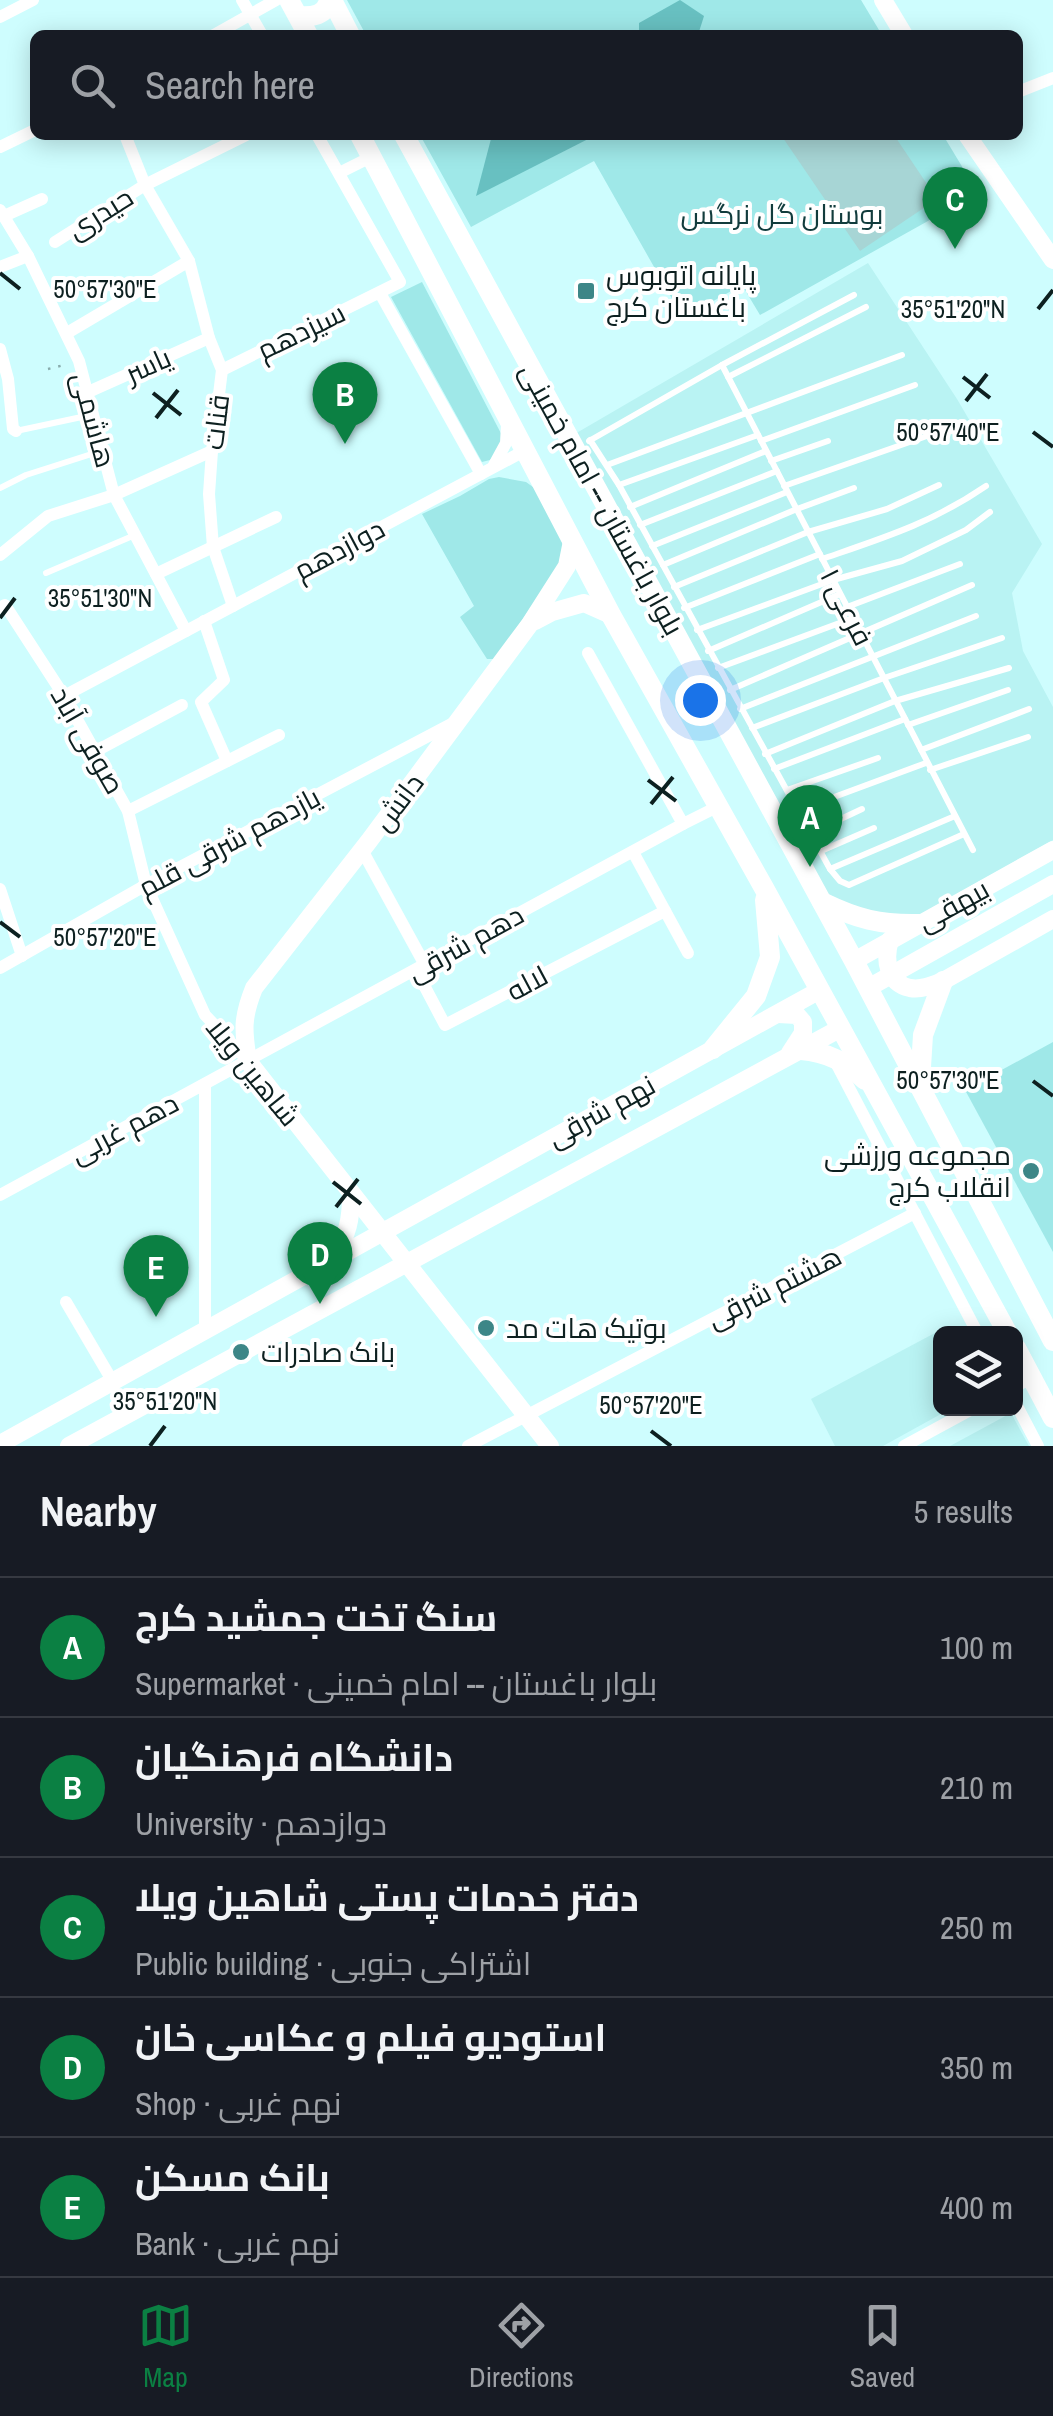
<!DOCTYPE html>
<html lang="en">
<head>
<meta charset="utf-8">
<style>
  :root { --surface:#171b24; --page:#20242c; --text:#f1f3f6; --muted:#9ea1a6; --line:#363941; --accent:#0b8043 }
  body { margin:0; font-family:"Archivo Narrow",Cairo,sans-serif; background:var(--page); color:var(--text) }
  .controls { position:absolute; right:30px; bottom:30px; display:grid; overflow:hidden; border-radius:15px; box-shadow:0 5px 25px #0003 }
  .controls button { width:90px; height:90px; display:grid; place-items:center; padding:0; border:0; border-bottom:2px solid var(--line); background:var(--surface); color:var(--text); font:50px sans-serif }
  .you { position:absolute; left:700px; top:700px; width:35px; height:35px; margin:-25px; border:8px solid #fff; border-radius:50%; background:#1a73e8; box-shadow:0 0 0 15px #1a73e833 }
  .badge { display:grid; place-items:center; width:65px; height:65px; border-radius:50%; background:var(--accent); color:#fff; font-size:32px; font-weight:700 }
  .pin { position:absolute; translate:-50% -82px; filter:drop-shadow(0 2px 5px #0008) }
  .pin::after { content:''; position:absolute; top:52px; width:35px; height:30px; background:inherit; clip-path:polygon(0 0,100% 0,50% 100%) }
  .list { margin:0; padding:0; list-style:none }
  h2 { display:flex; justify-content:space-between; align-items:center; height:130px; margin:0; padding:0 40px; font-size:42px }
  h2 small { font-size:32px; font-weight:400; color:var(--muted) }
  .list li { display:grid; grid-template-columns:65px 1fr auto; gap:30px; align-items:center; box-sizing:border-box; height:140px; padding:0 40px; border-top:2px solid var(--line) }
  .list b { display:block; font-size:38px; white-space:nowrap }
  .list p { margin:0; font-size:32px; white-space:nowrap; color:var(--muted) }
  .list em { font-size:32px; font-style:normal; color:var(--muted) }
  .icon { flex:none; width:55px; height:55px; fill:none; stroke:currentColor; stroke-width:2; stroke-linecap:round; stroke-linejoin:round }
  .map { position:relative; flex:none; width:1053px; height:1446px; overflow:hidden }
  .search { position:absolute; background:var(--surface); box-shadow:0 5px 25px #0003; left:30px; right:30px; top:30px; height:110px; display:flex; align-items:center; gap:25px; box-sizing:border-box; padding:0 35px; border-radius:15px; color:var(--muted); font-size:38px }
  .sheet { height:830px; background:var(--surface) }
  nav { display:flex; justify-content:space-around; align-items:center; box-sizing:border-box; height:140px; border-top:2px solid var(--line); background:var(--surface); font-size:28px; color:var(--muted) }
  nav a { display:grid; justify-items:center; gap:5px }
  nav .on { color:var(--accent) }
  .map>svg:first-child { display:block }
</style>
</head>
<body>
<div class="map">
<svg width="1053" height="1446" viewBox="0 0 1053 1446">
  <rect width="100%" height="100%" fill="#cefdfe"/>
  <g fill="#b9f3f3">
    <path d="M868,263L957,399L1042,544L1012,593L1023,651L1053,707V840L918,916L875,917L829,900L573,435Z"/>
    <path d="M948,1326L952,1333L940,1334V1408L950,1409L883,1446H835L811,1399Z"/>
    <path d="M1011,1413L1029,1446H950Z"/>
  </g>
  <g fill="#9fe8e8">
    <path d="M347,0H861L882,35H366Z"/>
    <path d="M420,135H943L978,193L760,315L742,285L683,318L594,161L471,227Z"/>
    <path d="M422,282L506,443L490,460L482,462L391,297Z"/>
    <path d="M499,477L526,482L540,492L564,544L559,567L495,659H487L460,617L474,606L422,514L460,496L489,479Z"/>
    <path d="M1053,1042V1252L965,1090Z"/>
  </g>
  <g fill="#68c0c1">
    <path d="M680,0L704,16L698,35H639V23Z"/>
    <path d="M492,135H596L476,196Z"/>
  </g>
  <path fill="#a7d5d5" d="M781,135H894L937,199L860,251Z"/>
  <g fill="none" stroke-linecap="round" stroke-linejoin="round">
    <path stroke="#88acad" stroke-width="2.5" stroke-dasharray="2.5 8" stroke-linecap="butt" d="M48,369L68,364"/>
    <g stroke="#fff" stroke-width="6">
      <path d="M722,365L973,850"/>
      <path d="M728,377L866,307"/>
      <path d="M16,431L91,415"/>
      <path d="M590,440L619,485L830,869L840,881L849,885L964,834"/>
      <path d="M589,441L722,365L854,295"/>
      <path d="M761,441L915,385"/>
      <path d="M771,461L828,441"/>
      <path d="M607,465L902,355"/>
      <path d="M619,485L758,435"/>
      <path d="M784,486L944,430"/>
      <path d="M0,488L26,475L101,451"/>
      <path d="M630,507L766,451"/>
      <path d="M640,525L777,471"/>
      <path d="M652,546L787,492"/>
      <path d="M822,559C883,538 932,523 986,486"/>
      <path d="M663,565L797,509L854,488"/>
      <path d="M46,573L135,535"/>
      <path d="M674,587L808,532L887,509L939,485"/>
      <path d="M847,607L960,564"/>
      <path d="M684,608L820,554"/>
      <path d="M697,630L833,580L902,561L966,530L990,512"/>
      <path d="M708,651L840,594"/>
      <path d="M718,668L853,618"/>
      <path d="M730,690L972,585"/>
      <path d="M740,709L976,616"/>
      <path d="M908,725L1008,690"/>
      <path d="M752,728L884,678L1002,638"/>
      <path d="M921,750L1029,709"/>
      <path d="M765,754L895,701L1009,668"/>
      <path d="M774,769L905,719"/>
      <path d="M930,770L1028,737"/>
      <path d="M787,790L878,758"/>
      <path d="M799,810L926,763"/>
      <path d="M811,833L862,809"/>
      <path d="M821,851L874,828"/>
      <path d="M830,869L955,816"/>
    </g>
    <g stroke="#fff" stroke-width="12">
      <path d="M242,0L262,35"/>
      <path d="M0,17L33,0"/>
      <path d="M214,35L276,0"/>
      <path d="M1018,92L1053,78"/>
      <path d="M125,135L145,185L189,261L209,338L222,370L212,451L209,494L213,547L233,606"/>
      <path d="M0,147L35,130"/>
      <path d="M339,173L371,157"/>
      <path d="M0,210L28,256L79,361L114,495L186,631"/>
      <path d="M4,216L42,199"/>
      <path d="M55,242L145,185L246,135"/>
      <path d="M0,267L28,256"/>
      <path d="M380,293L481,474"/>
      <path d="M67,333L189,261"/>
      <path d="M0,349L8,379L13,429L16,431"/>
      <path d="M222,370L400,282L317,135"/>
      <path d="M86,393L209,338"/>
      <path d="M494,465L506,443L507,424"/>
      <path d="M0,555L48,516L114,495L212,451"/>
      <path d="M156,574L276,517"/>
      <path d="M0,608L5,605L64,696L128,811L146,885L205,1015L248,1061"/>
      <path d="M204,621L224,680L201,702L227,761"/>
      <path d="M588,653L683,824L717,807"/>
      <path d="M64,696L526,450"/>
      <path d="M96,751L182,705"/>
      <path d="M128,811L279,735"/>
      <path d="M362,850L425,965"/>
      <path d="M633,852L688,953"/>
      <path d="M0,889L22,956"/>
      <path d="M0,968L146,885L455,722"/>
      <path d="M416,970L445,1025L665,911"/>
      <path d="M835,1061L978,1334"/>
      <path d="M205,1084V1330"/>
      <path d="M0,1195L683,824"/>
      <path d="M66,1302L113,1382"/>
      <path d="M1016,1386L1032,1378"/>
      <path d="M1016,1404L1038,1446"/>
      <path d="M468,1446L915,1213"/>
      <path d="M904,1446L974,1408"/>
    </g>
    <g stroke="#fff" stroke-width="18">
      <path d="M883,0L904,35"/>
      <path d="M967,135L1053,260"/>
      <path d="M535,621L552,612L584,603L611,615"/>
      <path d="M890,940C884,959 887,983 910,988C922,990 933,985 943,981L1053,919"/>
      <path d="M854,961L1053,850"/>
      <path d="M868,988L1053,884"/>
      <path d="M778,1014L797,1015L803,1022V1033L790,1053"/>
      <path d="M334,1255C348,1235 351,1219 351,1195"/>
      <path d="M0,1444L820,990"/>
      <path d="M69,1446L841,1028"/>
      <path d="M550,1446L248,1061C243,1030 242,1018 254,988L369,841L530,624L567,566L572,541"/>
    </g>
    <g stroke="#fff" stroke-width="20">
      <path d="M289,0L308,35"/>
      <path d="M332,0L350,35"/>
      <path d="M298,16C312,17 326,16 329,0"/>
      <path d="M360,135L611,615L764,888L1008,1334"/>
      <path d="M404,135L854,961L1053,1341"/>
      <path d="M822,902C857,919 880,925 919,924"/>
      <path d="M713,1049L756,996L770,957L765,900"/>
      <path d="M801,1050C827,1052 846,1062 865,1080"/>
      <path d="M920,1083L923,1035L943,981"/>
      <path d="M1016,1348L1053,1418"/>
    </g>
  </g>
  <path fill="none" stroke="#0d2020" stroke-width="4" d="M0,273L20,289M1038,309L1053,290M963,377L990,398M153,393L181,415M966,401L987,374M156,418L178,390M1033,432L1053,447M0,618L15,598M648,780L676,801M651,804L673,777M0,922L20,937M1033,1081L1053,1096M333,1182L361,1204M336,1207L358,1179M651,1431L671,1446M150,1446L165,1426"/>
  <g fill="#3d8687" stroke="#fff" stroke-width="4">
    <rect x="576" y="281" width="20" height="20" rx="5"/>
    <circle cx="1031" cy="1171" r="10"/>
    <circle cx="486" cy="1328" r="10"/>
    <circle cx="241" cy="1352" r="10"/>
  </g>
  <g text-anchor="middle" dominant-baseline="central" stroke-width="8" stroke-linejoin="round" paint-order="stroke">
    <g font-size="28" fill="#0d2020" stroke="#fff">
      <text transform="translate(100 213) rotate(-32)">حیدری</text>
      <text transform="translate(301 331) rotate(-26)">سیزدهم</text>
      <text transform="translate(148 365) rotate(-24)">یاسر</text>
      <text transform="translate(94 420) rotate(75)">هاشمی</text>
      <text transform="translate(216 422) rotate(-83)">قنات</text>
      <text transform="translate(602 499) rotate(61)">بلوار باغستان -- امام خمینی</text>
      <text transform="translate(339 549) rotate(-28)">دوازدهم</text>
      <text transform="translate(847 607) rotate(63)">۱ فرعی</text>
      <text transform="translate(88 740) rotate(60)">صوفی آباد</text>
      <text transform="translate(398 802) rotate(-53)">دانش</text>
      <text transform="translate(229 842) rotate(-28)">یازدهم شرقی قلم</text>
      <text transform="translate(953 905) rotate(-29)">بیهقی</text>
      <text transform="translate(465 943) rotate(-29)">دهم شرقی</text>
      <text transform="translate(527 983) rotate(-28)">لاله</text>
      <text transform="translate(253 1072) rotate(51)">شاهین ویلا</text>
      <text transform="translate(601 1111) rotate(-29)">نهم شرقی</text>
      <text transform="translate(124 1128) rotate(-28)">دهم غربی</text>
      <text transform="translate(774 1287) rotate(-27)">هشتم شرقی</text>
    </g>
    <g font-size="28" fill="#123c3d" stroke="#fff">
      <text x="782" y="214">بوستان گل نرگس</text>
    </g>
    <g font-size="28" fill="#0d2020" stroke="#fff" text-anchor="start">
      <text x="606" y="275">پایانه اتوبوس<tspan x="606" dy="32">باغستان کرج</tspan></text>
      <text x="1011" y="1155" text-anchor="end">مجموعه ورزشی<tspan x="1011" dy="32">انقلاب کرج</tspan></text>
      <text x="506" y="1328">بوتیک هات مد</text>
      <text x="261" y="1352">بانک صادرات</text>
    </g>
  </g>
  <g font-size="25" text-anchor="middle" fill="#0d2020" stroke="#fff" stroke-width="8" stroke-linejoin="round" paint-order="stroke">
    <text x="105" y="298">50°57'30"E</text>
    <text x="953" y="318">35°51'20"N</text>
    <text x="948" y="441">50°57'40"E</text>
    <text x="100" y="607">35°51'30"N</text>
    <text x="105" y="946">50°57'20"E</text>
    <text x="948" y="1089">50°57'30"E</text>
    <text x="165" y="1410">35°51'20"N</text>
    <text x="651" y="1414">50°57'20"E</text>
  </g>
</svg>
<div class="controls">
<button><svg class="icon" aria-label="layers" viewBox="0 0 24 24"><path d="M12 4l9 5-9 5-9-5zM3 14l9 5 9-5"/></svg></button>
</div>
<div class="you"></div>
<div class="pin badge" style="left:810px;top:867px">A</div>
<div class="pin badge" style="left:345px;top:444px">B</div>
<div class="pin badge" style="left:955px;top:249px">C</div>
<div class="pin badge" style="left:320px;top:1304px">D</div>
<div class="pin badge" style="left:156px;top:1317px">E</div>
<div class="search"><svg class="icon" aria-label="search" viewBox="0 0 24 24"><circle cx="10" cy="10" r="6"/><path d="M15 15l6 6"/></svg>Search here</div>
</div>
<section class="sheet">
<h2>Nearby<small>5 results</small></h2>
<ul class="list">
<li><span class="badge">A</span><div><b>سنگ تخت جمشید کرج</b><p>Supermarket · بلوار باغستان -- امام خمینی</p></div><em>100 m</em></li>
<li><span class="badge">B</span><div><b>دانشگاه فرهنگیان</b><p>University · دوازدهم</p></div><em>210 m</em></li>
<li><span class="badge">C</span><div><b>دفتر خدمات پستی شاهین ویلا</b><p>Public building · اشتراکی جنوبی</p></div><em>250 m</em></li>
<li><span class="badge">D</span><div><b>استودیو فیلم و عکاسی خان</b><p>Shop · نهم غربی</p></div><em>350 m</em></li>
<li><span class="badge">E</span><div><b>بانک مسکن</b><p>Bank · نهم غربی</p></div><em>400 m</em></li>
</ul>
</section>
<nav>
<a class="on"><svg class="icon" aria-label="map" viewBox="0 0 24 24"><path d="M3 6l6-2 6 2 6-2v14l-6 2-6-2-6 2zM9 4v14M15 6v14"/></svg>Map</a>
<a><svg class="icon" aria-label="directions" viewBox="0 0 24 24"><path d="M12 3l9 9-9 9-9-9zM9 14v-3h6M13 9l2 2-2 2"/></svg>Directions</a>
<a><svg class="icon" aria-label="saved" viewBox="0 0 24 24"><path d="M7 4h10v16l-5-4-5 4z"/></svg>Saved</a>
</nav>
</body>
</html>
